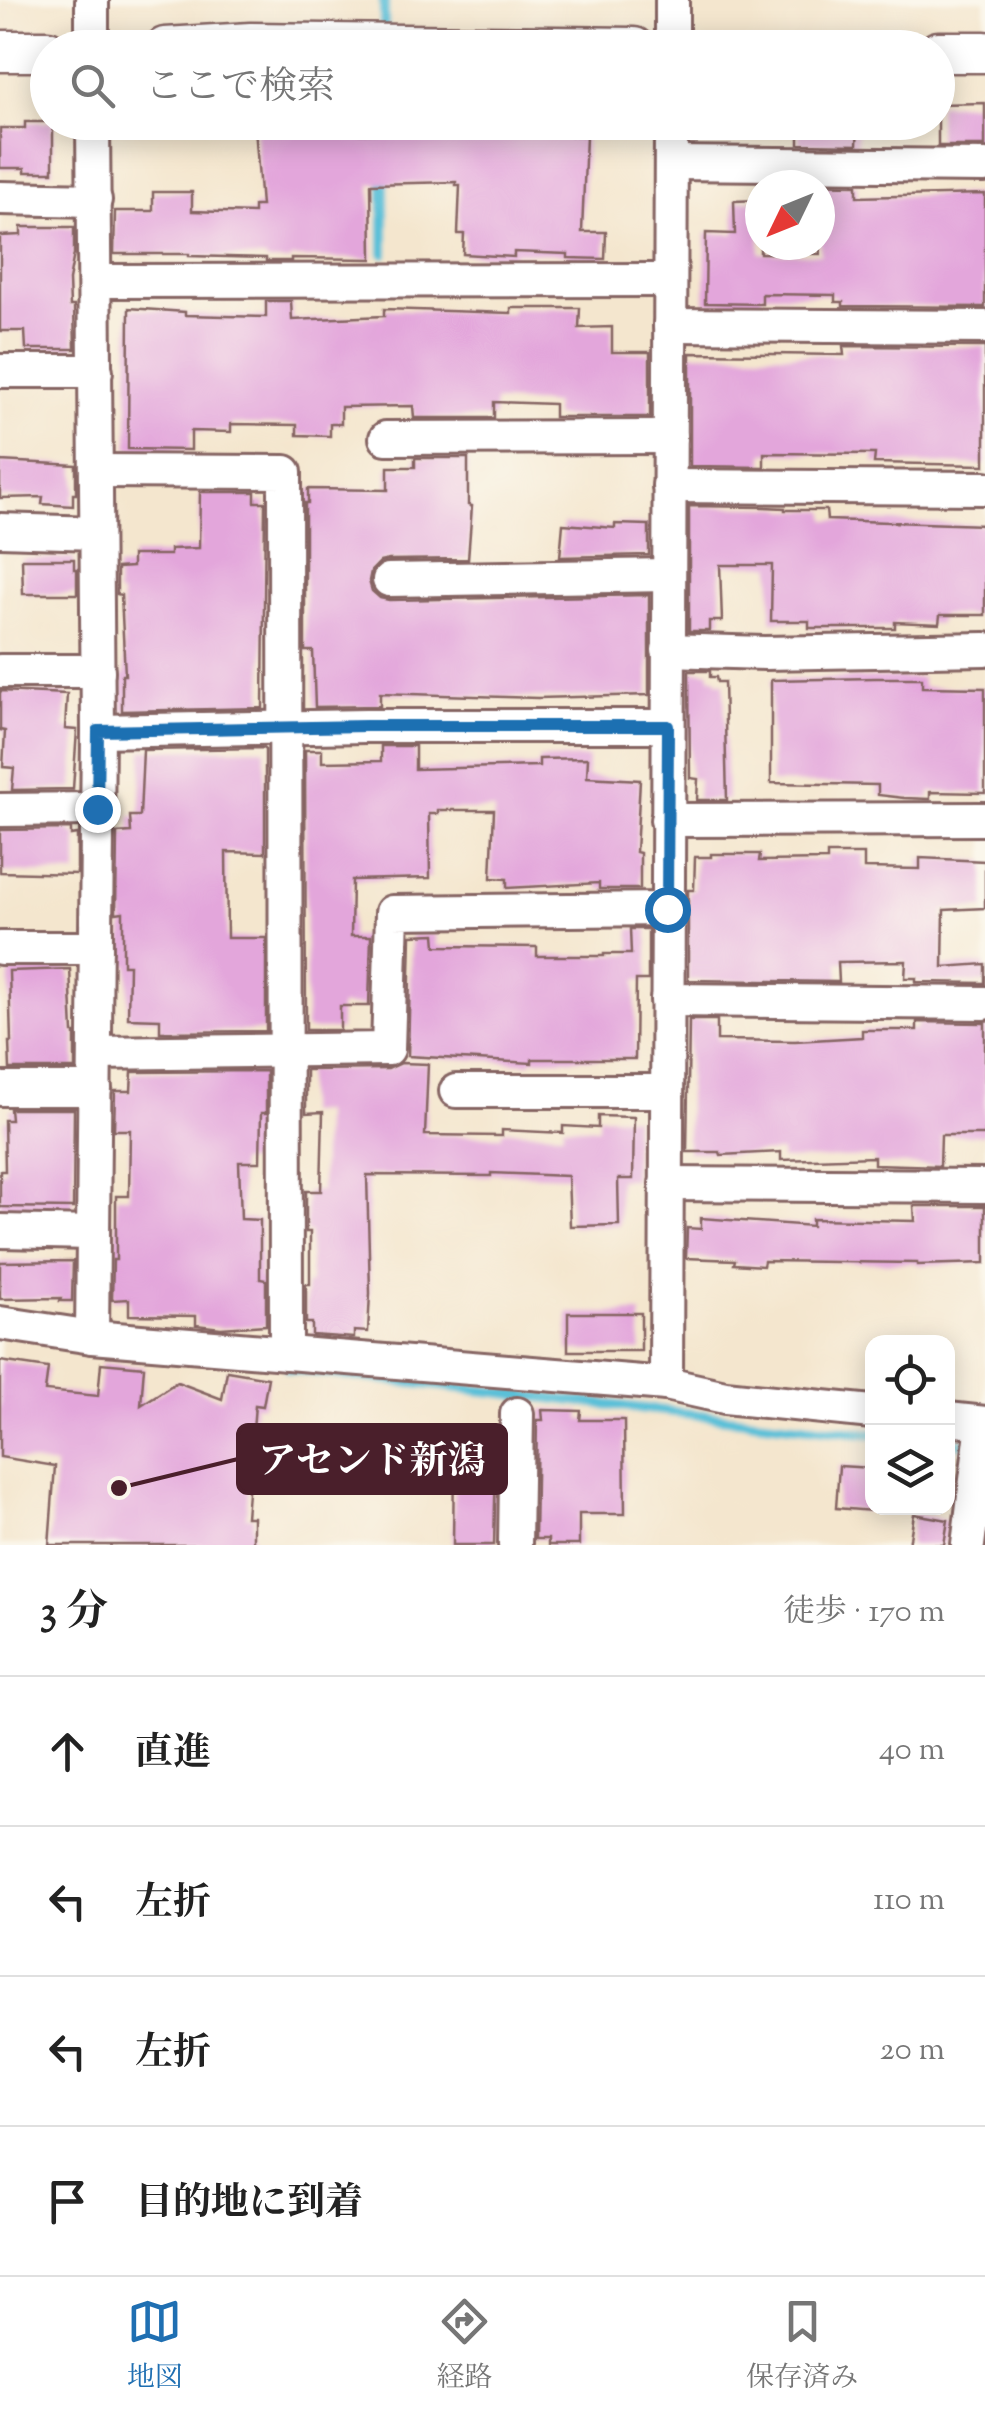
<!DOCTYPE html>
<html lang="ja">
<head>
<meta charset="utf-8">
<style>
  :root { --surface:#fff; --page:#f6f6f6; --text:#222; --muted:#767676; --line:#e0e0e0; --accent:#1f6fb2 }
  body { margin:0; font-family:"Sorts Mill Goudy","Noto Serif JP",serif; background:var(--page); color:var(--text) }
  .controls { position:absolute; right:30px; bottom:30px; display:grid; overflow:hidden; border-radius:20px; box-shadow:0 5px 25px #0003 }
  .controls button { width:90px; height:90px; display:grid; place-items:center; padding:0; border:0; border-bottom:2px solid var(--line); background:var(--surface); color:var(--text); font:50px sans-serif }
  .compass { position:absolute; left:745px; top:170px; width:90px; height:90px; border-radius:50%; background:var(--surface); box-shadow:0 5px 25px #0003; rotate:227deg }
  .stop { position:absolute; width:30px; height:30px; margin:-22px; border:8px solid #1f6fb2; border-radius:50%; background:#fff }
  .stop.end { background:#1f6fb2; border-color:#fff; box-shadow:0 2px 10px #0008 }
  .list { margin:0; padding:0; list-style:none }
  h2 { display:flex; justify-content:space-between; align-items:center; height:130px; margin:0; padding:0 40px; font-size:42px }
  h2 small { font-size:32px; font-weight:400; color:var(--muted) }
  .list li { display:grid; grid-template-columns:65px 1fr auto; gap:30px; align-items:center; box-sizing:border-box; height:150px; padding:0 40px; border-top:2px solid var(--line) }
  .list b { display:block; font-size:38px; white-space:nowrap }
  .list em { font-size:32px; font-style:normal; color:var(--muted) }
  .icon { flex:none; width:55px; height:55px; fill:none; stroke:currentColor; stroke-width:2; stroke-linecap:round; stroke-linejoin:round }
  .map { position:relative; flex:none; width:985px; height:1545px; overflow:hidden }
  .search { position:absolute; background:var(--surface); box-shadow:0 5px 25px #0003; left:30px; right:30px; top:30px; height:110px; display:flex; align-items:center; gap:25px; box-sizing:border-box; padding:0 35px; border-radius:55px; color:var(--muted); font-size:38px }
  .sheet { height:730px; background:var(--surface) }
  nav { display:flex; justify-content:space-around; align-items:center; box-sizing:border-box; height:140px; border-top:2px solid var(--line); background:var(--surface); font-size:28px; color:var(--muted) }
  nav a { display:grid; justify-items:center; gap:5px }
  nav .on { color:var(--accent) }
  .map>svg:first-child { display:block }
</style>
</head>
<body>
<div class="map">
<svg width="985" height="1545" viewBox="0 0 985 1545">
  <rect width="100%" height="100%" fill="#fbf7ec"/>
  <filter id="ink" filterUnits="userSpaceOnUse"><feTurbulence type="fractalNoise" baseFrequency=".01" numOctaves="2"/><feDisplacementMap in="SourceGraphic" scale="20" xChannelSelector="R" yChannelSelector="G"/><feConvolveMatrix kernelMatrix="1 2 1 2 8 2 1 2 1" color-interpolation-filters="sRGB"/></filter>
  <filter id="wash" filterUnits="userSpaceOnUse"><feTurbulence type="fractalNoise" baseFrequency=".0048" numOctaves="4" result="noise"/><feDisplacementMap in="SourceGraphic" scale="40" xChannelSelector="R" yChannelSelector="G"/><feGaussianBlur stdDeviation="2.25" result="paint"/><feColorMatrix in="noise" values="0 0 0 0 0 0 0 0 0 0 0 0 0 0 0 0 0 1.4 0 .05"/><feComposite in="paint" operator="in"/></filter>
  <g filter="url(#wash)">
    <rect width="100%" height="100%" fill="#f4e6ce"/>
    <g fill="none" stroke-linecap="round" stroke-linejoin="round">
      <g stroke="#5ac0d8" stroke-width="10">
        <path d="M384,34V0"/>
        <path d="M384,146V122"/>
        <path d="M384,253V173"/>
        <path d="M289,1369L872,1434"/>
        <path d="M948,1442L976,1445"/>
      </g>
    </g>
    <g id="blocks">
      <g fill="#e3a6db">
        <path d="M985,103V146H938V104Z"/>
        <path d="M25,122H53V172H25V168H0V128H25Z"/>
        <path d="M273,122H359L360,134L440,133V135L586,136L582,232H606L605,259L568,258V254L514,252V257L463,254L464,234H458L460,185H456V182L371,184L372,259L291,258V261H266V258L189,256V254H114L115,211H153V192H192V211L254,213V206H261L255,127L273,125Z"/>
        <path d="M799,122H858L857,145L799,144Z"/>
        <path d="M799,184L857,185V197L985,194V307L843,306V302H835V295L762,294V304L705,303L706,233L735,234L734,201L760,200V253L820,254V185Z"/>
        <path d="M21,227H74V254L69,280L70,306H74L75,349H26L25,331H0V236L21,235Z"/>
        <path d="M266,301H291L292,320L384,316V309L511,313V308H580L579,328L612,327V352H650V417H554V404L494,402V418H414L413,406L341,407V424H330V436L297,435V425L231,424V432L191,431V450L128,449L129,308L185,312V315L266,317Z"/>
        <path d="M843,346L985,347V465L874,463L875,454L764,453V467L690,466V353L844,355Z"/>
        <path d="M415,458H468V505L472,506L468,559L389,560L380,562L371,571L369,581L372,591L380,598L389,600L649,595V695L538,698L380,693V706L315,707L313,651H305V503H308V489L388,490V467H415Z"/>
        <path d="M0,461L76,465V494H73V506L42,504L43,497L0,498Z"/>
        <path d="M200,492H255V502H265L263,708L122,711V675H125L121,595L117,594V568L132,567V555H170V549L199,548Z"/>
        <path d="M689,506L763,507L785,508V510H826L827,520L985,525V615H940L939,624L895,622V628H809V621H771L772,565H720L722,621H709V631H689Z"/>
        <path d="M563,524L615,528V524L649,525V555L560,557Z"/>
        <path d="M22,559H74V569H77V594H23Z"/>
        <path d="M689,671H710V677H716L717,682H724L727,800H697L698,779L690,778Z"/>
        <path d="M875,678H922V687L985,688V793L930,792V799L904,798L878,795V785L771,783V680Z"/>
        <path d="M0,691L67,694L65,729L77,730L73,789L12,790L14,768L3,767L5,731L0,730Z"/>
        <path d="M381,746H415V769L539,766V759L588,758L587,777L640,780L636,852L640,853V889H599V883L507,888V879L491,878L494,810H438V814H429L430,878L352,880L351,936H371L369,1006H340V1030H306L305,750H322V762L381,761Z"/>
        <path d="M263,748L265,750V853L226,852L227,938H266V1031L160,1032V1019L128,1018L129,965H123V912L116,913L117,833L131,832L130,816H140L143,750Z"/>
        <path d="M71,829V835L77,834V874L0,872V830Z"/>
        <path d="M711,854H760L759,861L827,860V854H864V868L920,869V858L985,861V908L944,910L943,967L985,964V983L916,982V978H905L906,961L838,962L839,982L688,980V890H694L695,857H711Z"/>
        <path d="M630,929H648V980H636L635,1059H532V1063L408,1056L411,935L435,934L436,946L537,947V956H604V954H631Z"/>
        <path d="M70,969L73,1033H75V1069H10L9,1042H11L9,971Z"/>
        <path d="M689,1020H717V1040L795,1041L862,1037V1030H917V1022L985,1023V1135H941L940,1166L874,1164V1157L781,1160V1152L721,1155L720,1152H687Z"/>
        <path d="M401,1063L428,1064L425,1135L502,1136V1130L563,1133V1126L598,1128V1116L634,1117L633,1179H618L619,1225L570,1226L568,1176L491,1173V1176L367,1175L370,1293L368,1332L354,1331V1338L312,1335V1323H306V1284H310V1232H306V1191H321L323,1112L306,1113V1070L388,1069Z"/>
        <path d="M266,1071V1113H261L260,1162H239L241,1219L260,1220V1279L266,1280V1325L221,1328L196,1325V1316L129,1315V1299L112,1300L113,1260H116V1196H129L130,1130H114L115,1091H131L132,1072Z"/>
        <path d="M10,1109H74L73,1208L0,1207V1171H5L4,1120H11Z"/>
        <path d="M914,1206H985V1263L917,1265V1263L764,1261L763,1266L734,1264L735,1260L686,1258L687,1228L701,1229V1218L812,1226V1219L915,1221Z"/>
        <path d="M73,1261L72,1301H60L61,1298L0,1299V1262Z"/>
        <rect x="568" y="1313" width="73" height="38"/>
        <path d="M0,1361L48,1368L45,1391L98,1396L101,1363L144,1367L141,1405L177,1382L222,1399L227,1371L268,1378L263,1406L255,1405L246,1517H253V1545H49L55,1466L0,1457Z"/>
        <path d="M542,1410L581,1411L580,1420H624L625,1514H579V1545H548V1539H535L537,1420H543Z"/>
        <path d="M454,1460H496L494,1545H453Z"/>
        <path d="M839,1466L872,1468V1511L836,1508Z"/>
        <path d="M914,1514L948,1520L944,1545H909Z"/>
      </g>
    </g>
  </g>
  <g filter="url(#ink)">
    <use href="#blocks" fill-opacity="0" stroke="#866564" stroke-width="2.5"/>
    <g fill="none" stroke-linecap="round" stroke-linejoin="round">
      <g stroke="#866564" stroke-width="38">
        <g id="minor">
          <path d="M672,0V48"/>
          <path d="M92,48V0"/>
          <path d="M671,163L985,166"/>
          <path d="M0,198L95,200"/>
          <path d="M96,281L670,280"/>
          <path d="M670,325L985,327"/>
          <path d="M0,371H96"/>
          <path d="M386,438L670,437"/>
          <path d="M96,471L285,472L286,1353"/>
          <path d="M669,486L985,488"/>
          <path d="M0,530L96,533"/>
          <path d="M389,580L668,575"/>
          <path d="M668,650L764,653L985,649"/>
          <path d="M0,671H98"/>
          <path d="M98,731L366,726H667"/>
          <path d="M0,810L97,809"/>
          <path d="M667,820L985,819"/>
          <path d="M0,948H96"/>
          <path d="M667,1000L985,1003"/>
          <path d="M95,1053L388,1049L392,912L667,909"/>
          <path d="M0,1089H95"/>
          <path d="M456,1091H666"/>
          <path d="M666,1184L985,1186"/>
          <path d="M0,1231L93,1233"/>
          <path d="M0,1323L92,1337L666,1384L725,1397L872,1412"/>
          <path d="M92,1337L98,731L93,122"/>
          <path d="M666,1384L671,122"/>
          <path d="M948,1419L985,1423"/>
          <path d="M515,1545L517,1414"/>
          <path d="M968,1545L983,1423"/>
        </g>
      </g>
      <g stroke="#866564" stroke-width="45">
        <g id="tertiary">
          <path d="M165,48L251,43L634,48"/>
          <path d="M0,51H48"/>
          <path d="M938,52H985"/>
        </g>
      </g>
      <use href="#minor" stroke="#fff" stroke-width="32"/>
      <use href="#tertiary" stroke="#fff" stroke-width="40"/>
    </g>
  </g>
  <g fill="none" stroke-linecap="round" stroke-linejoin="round" filter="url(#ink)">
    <path stroke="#1f6fb2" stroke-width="12" d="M97,809L98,731L366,726H668L667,909"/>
  </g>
  <path fill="none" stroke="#4a1f2b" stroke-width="4" d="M119 1488L238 1459"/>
  <circle fill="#4a1f2b" stroke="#fbf7ec" stroke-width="4" cx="119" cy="1488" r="10"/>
  <rect fill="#4a1f2b" stroke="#4a1f2b" stroke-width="4" x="238" y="1425" width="268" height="68" rx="10"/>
  <g font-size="38" text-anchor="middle" font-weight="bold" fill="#fff">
    <text x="372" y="1473">アセンド新潟</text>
  </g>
</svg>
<div class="controls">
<button><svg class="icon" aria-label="locate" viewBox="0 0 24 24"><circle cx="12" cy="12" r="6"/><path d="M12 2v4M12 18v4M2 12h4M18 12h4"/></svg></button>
<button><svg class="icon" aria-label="layers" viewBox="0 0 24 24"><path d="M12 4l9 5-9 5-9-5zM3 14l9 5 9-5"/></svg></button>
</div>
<svg class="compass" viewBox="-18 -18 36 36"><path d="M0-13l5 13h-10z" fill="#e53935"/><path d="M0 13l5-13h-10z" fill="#767676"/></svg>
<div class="stop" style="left:667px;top:909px"></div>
<div class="stop end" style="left:97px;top:809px"></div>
<div class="search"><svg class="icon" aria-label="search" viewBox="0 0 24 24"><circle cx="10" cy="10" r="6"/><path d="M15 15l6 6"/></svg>ここで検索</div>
</div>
<section class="sheet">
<h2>3 分<small>徒歩 · 170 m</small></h2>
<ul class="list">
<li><svg class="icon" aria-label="ahead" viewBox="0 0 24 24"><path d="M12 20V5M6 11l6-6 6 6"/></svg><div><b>直進</b></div><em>40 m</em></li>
<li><svg class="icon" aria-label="left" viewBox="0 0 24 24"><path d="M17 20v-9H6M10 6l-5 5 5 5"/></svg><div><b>左折</b></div><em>110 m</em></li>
<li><svg class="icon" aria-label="left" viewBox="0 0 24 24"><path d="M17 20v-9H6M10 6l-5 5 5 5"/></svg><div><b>左折</b></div><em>20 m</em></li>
<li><svg class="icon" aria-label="arrive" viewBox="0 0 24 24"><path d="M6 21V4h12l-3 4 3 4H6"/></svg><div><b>目的地に到着</b></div></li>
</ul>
</section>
<nav>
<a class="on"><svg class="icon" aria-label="map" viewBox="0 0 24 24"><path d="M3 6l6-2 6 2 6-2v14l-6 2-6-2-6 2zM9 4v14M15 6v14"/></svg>地図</a>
<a><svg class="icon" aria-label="directions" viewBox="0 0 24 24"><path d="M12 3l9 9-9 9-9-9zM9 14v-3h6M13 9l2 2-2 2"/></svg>経路</a>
<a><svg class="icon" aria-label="saved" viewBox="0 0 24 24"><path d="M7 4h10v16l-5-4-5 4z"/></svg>保存済み</a>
</nav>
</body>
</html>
